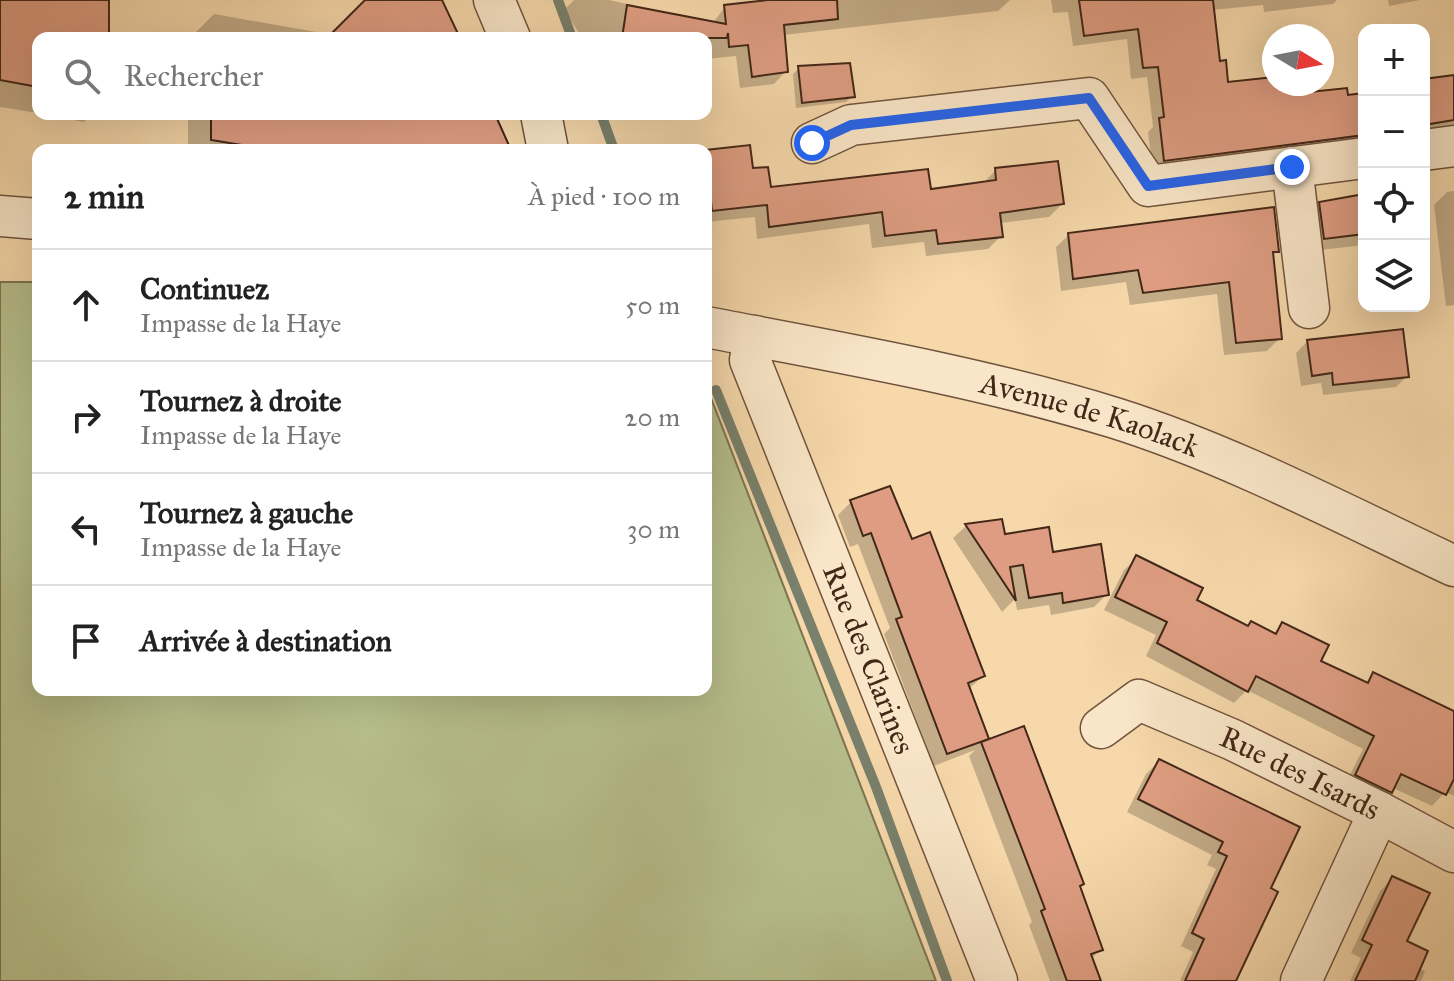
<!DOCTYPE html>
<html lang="fr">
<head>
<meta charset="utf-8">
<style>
  :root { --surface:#fff; --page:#f6f6f6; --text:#222; --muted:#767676; --line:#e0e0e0 }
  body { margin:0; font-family:"IM FELL Great Primer",serif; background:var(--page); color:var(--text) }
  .controls { position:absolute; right:24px; top:24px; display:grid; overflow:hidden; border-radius:16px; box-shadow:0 8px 32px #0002 }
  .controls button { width:72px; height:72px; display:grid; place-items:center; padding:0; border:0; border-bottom:2px solid var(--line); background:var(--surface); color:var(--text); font:40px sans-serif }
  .compass { position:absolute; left:1262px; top:24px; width:72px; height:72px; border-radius:50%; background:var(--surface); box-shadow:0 8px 32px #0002; rotate:100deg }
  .stop { position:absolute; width:24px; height:24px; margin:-18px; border:6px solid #2563eb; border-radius:50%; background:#fff }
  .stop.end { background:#2563eb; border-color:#fff; box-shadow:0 2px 8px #0008 }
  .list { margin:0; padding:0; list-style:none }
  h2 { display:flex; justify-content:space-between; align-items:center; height:104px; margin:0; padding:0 32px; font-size:34px }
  h2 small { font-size:26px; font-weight:400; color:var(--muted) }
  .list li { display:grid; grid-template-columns:52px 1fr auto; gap:24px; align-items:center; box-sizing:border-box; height:112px; padding:0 32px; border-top:2px solid var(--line) }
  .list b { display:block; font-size:30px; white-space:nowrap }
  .list p { margin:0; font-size:26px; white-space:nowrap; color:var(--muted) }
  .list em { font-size:26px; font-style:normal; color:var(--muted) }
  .icon { flex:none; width:44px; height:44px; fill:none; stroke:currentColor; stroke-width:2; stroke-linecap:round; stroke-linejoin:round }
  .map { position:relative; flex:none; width:1454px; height:981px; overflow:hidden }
  .search { position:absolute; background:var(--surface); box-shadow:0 8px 32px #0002; left:32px; top:32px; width:680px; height:88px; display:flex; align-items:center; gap:20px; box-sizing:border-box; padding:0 28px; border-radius:16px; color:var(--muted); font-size:30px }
  .panel { position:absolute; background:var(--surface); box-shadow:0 8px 32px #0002; left:32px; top:144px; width:680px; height:552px; border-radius:16px }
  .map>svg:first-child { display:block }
</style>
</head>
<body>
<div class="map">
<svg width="1454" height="981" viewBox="0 0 1454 981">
  <rect width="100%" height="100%" fill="#f6d8ab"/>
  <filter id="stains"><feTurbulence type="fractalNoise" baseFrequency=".0025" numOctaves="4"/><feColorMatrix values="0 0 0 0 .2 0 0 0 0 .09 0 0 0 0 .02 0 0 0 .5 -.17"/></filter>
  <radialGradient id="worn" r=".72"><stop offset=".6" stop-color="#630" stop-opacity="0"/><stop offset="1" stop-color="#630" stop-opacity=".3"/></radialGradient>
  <path fill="#b7c08d" stroke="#7d7452" stroke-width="2" d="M0,282H38V690H706V385L936,981H0Z"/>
  <g fill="#0003">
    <path d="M0,0H107V38H38V113L0,107Z"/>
    <path d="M368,0H440L458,38H190L214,14L333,35Z"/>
    <path d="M574,0H609L713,23L725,7L788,0H1010L998,11L783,35L786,71L774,84L740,88L736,56L706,59V38L581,36L564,10Z"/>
    <path d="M1051,0H1337L1333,4L1264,12L1263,5L1212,10L1218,63L1226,84L1274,79V84H1319L1321,93L1346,97L1364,95V147L1153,172L1148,132L1153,127L1147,77L1131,79L1127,39L1073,46L1068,12L1053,13Z"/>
    <path d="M1388,0H1420L1389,6Z"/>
    <path d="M799,68L853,96L846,102L796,108L793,74Z"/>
    <path d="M1454,77V124L1447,131L1424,136V81Z"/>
    <path d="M41,114H91L84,122Z"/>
    <path d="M188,114H492L507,150H188Z"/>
    <path d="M748,147L751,170L769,189L930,191L983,183L996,170L1062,204L1049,217L1000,223L1001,236L988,249L926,256L924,242L872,248L869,224L757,239L755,217L706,222V152Z"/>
    <path d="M1454,191V305L1446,306L1434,205L1447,192Z"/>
    <path d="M1364,197V245L1311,251L1307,217L1320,204Z"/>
    <path d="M1069,235L1277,251L1271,257L1280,338L1267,351L1224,355L1217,294L1130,305L1126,282L1061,291L1056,247Z"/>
    <path d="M1307,342L1407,376L1396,387L1323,395L1321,383L1301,386L1296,353Z"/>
    <path d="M851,502L911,542L983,676L970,688L987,738L981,744L1023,728L1101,949L1090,960L1099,981H1050L1029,925L1032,922L969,756L975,750L934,766L884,634L890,628L858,544L850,547L838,515Z"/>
    <path d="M1000,521L1003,537L1107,594L1094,607L1051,615L1049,605L1017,610L1015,599L1002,612L953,538L966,526Z"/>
    <path d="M1137,558L1194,601L1246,628L1273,634L1282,624L1318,662L1365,683L1374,674L1454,711V796L1445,792L1432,806L1393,788L1378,804L1344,787L1363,749L1247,690L1234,703L1146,656L1156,635L1104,610L1124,570Z"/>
    <path d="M1159,761L1268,889L1234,981H1180L1193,952L1181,946L1216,869L1207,865L1212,855L1127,812L1146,774Z"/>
    <path d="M1393,878L1404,942L1418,968L1425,971L1421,981H1350L1361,958L1351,953L1380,891Z"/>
  </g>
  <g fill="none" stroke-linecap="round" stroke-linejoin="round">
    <g stroke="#79806c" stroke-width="10">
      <path d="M558,0L572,38"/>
      <path d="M601,114L614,150"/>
      <path d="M716,390L876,787L947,981"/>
    </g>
  </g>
  <g fill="#de9d82" stroke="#432717" stroke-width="2">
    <path d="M0,0H109V38H38V87L0,80Z"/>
    <path d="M365,0H442L460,38H327Z"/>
    <path d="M768,0H837L838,19L784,25L788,72L752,77L748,45L729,47L728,33L727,38H622L627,5L726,24L724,5Z"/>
    <path d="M1079,0H1213L1220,61L1226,60L1228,82L1274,77V84H1309L1310,92L1347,88L1348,95L1364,93V135L1164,161L1159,118L1164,117L1158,67L1143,68L1138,29L1084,36Z"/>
    <path d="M850,63L855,97L802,103L798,66Z"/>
    <path d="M1454,75V120L1424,125V79Z"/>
    <path d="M211,114H495L511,150H272L211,140Z"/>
    <path d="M750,145L753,168L768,167L771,187L928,169L931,189L996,180L995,168L1058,161L1064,204L1000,213L1003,237L938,244L936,230L885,236L882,212L769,227L767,205L712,211L706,150Z"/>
    <path d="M1364,194V234L1324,239L1319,202Z"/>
    <path d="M1274,207L1279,252H1273L1282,339L1236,343L1229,282L1143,293L1138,270L1073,279L1068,233Z"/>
    <path d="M1403,329L1409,377L1333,385L1332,373L1312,376L1307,340Z"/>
    <path d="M890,486L912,539L930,532L985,676L968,683L989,739L947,754L896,619L902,617L871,533L863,536L850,500Z"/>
    <path d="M1002,519L1005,534L1049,527L1053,552L1101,544L1109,595L1063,603L1062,593L1029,598L1023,565L1010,567L1016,601L965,524Z"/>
    <path d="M1136,555L1203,588L1197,600L1248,626L1251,621L1276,634L1282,622L1329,645L1321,661L1368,683L1373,672L1454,711V779L1446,795L1401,774L1392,793L1355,775L1374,736L1256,676L1248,692L1157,643L1167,622L1115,597Z"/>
    <path d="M1024,726L1084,884L1080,886L1103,950L1091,954L1101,981H1067L1041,911L1045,909L981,742Z"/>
    <path d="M1159,759L1300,827L1271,888L1278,892L1236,981H1185L1204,939L1192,933L1227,856L1218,852L1223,842L1138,799Z"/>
    <path d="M1392,876L1430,893L1407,941L1428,951L1415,981H1355L1372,945L1362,940Z"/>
  </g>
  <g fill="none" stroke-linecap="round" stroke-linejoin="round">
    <g stroke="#70533c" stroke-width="43">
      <g id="minor">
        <path d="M494,0L510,38"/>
        <path d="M541,114L548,150"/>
        <path d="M812,143L851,125L1089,98L1148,186L1364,158"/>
        <path d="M1424,150L1454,146"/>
        <path d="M1292,167L1309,308"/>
        <path d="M0,216L38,219"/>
        <path id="s1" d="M706,327C843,353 981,377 1115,418C1232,455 1343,514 1454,566"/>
        <path id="s2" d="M754,336L750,360L997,981"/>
        <path id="s3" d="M1101,728L1139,700L1233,740L1379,812L1301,981"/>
        <path d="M1379,812L1454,852"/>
      </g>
    </g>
    <use href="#minor" stroke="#f9e6c8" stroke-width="40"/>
  </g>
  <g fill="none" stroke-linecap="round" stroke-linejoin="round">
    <path stroke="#2563eb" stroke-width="10" d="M812,143L851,125L1089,98L1148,186L1292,167"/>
  </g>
  <g text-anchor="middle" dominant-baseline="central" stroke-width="6" stroke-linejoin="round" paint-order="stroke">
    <g font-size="30" fill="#432717" stroke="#f9e6c8">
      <text stroke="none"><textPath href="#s1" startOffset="394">Avenue de Kaolack</textPath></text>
      <text stroke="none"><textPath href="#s2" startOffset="346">Rue des Clarines</textPath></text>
      <text stroke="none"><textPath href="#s3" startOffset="224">Rue des Isards</textPath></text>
    </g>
  </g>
  <rect width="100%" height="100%" filter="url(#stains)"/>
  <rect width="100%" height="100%" fill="url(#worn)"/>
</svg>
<div class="controls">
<button>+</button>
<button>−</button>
<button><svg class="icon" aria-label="locate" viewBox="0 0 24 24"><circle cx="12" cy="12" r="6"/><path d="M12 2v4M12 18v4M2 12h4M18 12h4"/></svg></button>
<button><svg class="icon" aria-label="layers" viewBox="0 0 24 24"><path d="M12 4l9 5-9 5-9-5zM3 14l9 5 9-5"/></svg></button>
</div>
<svg class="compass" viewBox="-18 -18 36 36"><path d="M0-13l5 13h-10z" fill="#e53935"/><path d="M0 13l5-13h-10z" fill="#767676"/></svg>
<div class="stop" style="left:812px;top:143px"></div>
<div class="stop end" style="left:1292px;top:167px"></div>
<div class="search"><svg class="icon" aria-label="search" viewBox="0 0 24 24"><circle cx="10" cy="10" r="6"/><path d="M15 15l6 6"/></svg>Rechercher</div>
<section class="panel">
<h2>2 min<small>À pied · 100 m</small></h2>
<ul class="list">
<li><svg class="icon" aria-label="ahead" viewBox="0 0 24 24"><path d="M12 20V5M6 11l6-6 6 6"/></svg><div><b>Continuez</b><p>Impasse de la Haye</p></div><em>50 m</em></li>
<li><svg class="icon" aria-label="right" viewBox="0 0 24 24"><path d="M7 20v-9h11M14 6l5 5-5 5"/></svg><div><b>Tournez à droite</b><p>Impasse de la Haye</p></div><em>20 m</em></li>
<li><svg class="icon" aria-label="left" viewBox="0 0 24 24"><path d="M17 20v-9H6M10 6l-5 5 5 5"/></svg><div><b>Tournez à gauche</b><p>Impasse de la Haye</p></div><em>30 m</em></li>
<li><svg class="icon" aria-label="arrive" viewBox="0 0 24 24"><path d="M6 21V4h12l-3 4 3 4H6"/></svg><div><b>Arrivée à destination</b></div></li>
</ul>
</section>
</div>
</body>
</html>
